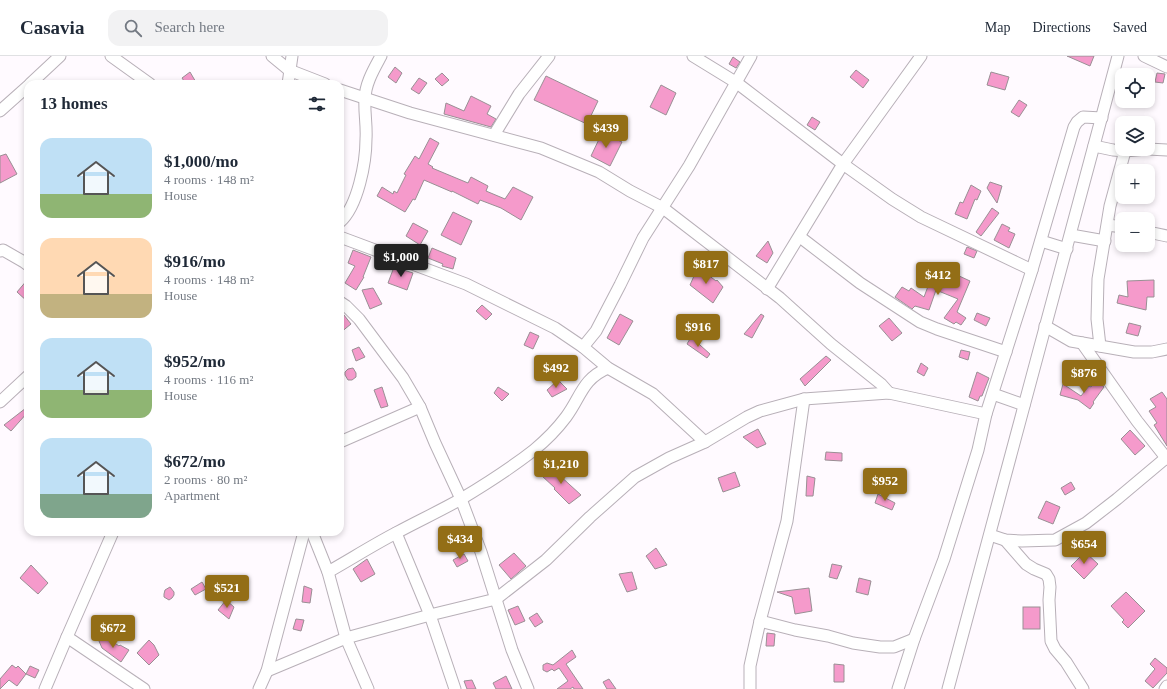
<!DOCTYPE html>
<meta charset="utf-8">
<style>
body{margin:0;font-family:"Times New Roman",serif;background:#f2f2f3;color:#1f2937;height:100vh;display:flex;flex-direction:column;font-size:15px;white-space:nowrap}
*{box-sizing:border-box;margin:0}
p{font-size:13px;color:#747a83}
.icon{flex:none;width:22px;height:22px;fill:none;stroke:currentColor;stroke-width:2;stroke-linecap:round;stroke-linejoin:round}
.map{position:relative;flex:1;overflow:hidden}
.panel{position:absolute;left:24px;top:24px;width:320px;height:456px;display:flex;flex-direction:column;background:#fff;border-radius:12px;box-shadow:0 2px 6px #0003}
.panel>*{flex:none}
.controls{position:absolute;left:1115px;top:12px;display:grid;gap:8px}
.controls a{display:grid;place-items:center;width:40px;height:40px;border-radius:8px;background:#fff;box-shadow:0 2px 6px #0003;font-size:20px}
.price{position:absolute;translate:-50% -34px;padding:0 9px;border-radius:4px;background:#936e16;color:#fff;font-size:13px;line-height:26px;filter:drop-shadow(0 1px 2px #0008)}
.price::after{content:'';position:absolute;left:50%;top:24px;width:12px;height:9px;margin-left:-6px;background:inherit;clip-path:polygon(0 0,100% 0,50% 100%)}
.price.selected{background:#222;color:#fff}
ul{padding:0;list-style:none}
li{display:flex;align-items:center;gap:12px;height:100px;padding:0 16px}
li span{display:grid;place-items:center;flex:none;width:112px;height:80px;border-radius:12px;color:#555}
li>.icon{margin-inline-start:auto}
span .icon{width:48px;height:48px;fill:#fffc;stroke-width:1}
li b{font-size:17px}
h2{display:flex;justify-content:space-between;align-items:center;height:48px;padding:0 16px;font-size:17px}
header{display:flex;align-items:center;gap:24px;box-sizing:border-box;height:56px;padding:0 20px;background:#fff;border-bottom:1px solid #e0e1e3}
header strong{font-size:19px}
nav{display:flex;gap:22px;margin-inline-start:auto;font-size:14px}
.search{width:280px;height:36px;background:#f2f2f3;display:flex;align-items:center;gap:10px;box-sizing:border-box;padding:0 14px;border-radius:12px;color:#747a83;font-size:15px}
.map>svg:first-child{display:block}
.building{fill:#f59acb;stroke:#998f94}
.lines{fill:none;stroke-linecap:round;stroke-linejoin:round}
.minor-casing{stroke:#b8b0b8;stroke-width:13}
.minor{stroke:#fff;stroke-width:11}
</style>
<header>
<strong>Casavia</strong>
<div class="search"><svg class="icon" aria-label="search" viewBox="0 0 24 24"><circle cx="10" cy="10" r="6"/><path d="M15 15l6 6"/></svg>Search here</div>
<nav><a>Map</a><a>Directions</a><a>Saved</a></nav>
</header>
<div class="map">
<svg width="1167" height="633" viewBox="0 0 1167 633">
<rect width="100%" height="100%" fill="#fffaff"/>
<g class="building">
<path d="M1067,0H1094L1090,10Z"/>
<path d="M733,1L740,6L736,12L729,8Z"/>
<path d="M395,11L402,17L396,27L388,21Z"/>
<path d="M856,14L869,24L863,32L850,21Z"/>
<path d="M190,16L197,28H186L182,22Z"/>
<path d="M991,16L1009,21L1005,34L987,29Z"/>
<path d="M442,17L449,24L442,30L435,23Z"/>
<path d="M1157,17L1165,18L1163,27L1155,26Z"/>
<path d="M546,20L598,45L587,68L534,44Z"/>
<path d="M419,22L427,27L419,38L411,33Z"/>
<path d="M661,29L676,37L666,59L650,51Z"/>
<path d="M471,40L491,50L487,58L496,63L491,71L444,58L446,47L464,55Z"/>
<path d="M1019,44L1027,49L1019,61L1011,56Z"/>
<path d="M812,61L820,66L815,74L807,69Z"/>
<path d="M602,77L622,86L610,110L591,100Z"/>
<path d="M430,82L439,87L428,108L433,111L432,112L468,127L471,121L488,130L486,135L505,143L513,131L533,141L521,164L501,152L480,144L478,148L452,135V136L424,124L415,144L413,143L405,156L377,140L382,131L393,138L394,135L397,137L406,119L404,118L415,100L419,103Z"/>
<path d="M6,98L17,118L0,127V100Z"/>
<path d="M990,126L1002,130L997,147L987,132Z"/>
<path d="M971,129L981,135L977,144L975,143L967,163L955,158L960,146L963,147Z"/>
<path d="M992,152L999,157L981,180L976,176Z"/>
<path d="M453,156L472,165L461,189L441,179Z"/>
<path d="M413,167L428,175L420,189L406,180Z"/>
<path d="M1002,168L1010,172L1008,175L1015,178L1009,192L994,184Z"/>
<path d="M768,185L773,197L767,207L756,200Z"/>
<path d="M967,191L977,195L974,202L964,198Z"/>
<path d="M432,192L456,202L453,213L442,210L443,208L428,202Z"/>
<path d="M353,194L371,201L363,221H364L356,234L345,227L355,210L348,207Z"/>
<path d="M394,211L413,217L407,234L388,227Z"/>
<path d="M698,211L716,225L717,224L723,231L713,247L690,229Z"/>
<path d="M933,217L954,225L957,219L970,225L957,256L966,262L961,269L956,266L954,268L944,262L958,243L936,234L929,254L915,250L912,253L895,241L902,231L909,235L911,232L924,241Z"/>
<path d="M28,223V246L17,236Z"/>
<path d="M1154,224V241H1147L1146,254L1117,247L1119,239L1128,241L1127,225Z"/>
<path d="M373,232L382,248L370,253L362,234Z"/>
<path d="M482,249L492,258L486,264L476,255Z"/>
<path d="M340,254L351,268L340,277Z"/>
<path d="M977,257L990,262L986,270L974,264Z"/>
<path d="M620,258L633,265L619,289L607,282Z"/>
<path d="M761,258L764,260L752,282L744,278Z"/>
<path d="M889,262L902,277L892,285L879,270Z"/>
<path d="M1129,267L1141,270L1138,280L1126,277Z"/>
<path d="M530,276L539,280L533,293L524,289Z"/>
<path d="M691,281L710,298L707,302L687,288Z"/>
<path d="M359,291L365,301L356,305L352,294Z"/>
<path d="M961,294L970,296L968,304L959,301Z"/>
<path d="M826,300L831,304L805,330L800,323Z"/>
<path d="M921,307L928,312L924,320L917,316Z"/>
<path d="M353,312L356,317V321L352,324H348L345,319V316L348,313Z"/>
<path d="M977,316L989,322L982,340H980L978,345L969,341Z"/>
<path d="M558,324L567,333L552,341L547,334Z"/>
<path d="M1096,324L1104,331L1093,346L1094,347L1090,353L1078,344L1060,339L1063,328L1081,340L1089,330L1091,331Z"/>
<path d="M382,331L388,350L381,352L374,334Z"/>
<path d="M498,331L509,338L502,345L494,337Z"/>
<path d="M1162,336L1167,343V390L1154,369L1157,367L1149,355L1156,351L1150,343Z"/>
<path d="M26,352L28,354V356L11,375L4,369Z"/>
<path d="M758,373L766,388L757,392L743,381Z"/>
<path d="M1130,374L1145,390L1135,399L1121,383Z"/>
<path d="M826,396L842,397V405L825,404Z"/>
<path d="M553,409L560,414L558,418L581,439L569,448L554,433L555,432L542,420Z"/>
<path d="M735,416L740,430L723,436L718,422Z"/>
<path d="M807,420L815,422L813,440H806Z"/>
<path d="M1071,426L1075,433L1065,439L1061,432Z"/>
<path d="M878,438L895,447L892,454L875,447Z"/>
<path d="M1046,445L1060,451L1053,468L1038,462Z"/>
<path d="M656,492L667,509L655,513L646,500Z"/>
<path d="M1085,496L1098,508L1084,523L1071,510Z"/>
<path d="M514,497L526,510L511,523L499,509Z"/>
<path d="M464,498L468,505L457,511L453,504Z"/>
<path d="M367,503L375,518L361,526L353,513Z"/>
<path d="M832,508L842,510L837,523L829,521Z"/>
<path d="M31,509L48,527L38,538L20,522Z"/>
<path d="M632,516L637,533L627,536L619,518Z"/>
<path d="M859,522L871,525L868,539L856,536Z"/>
<path d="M202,526L206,533L195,539L191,533Z"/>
<path d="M304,530L312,533L310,547L302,546Z"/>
<path d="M170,531L174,536V539L172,542L169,544L164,541V538L165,534Z"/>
<path d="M809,532L812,555L795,558L792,541L777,536Z"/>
<path d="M1126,536L1145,555L1128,572L1122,566L1124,564L1111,550Z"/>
<path d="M226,544L234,551L229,563L218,554Z"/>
<path d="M518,550L525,565L515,569L508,554Z"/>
<rect x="1023" y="551" width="17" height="22"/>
<path d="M537,557L543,566L535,571L529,562Z"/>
<path d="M296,563L304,564L301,575L293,573Z"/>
<path d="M767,577L775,578L774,590H766Z"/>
<path d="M103,579L119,590L120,589L129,594L121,606L102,592L99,585Z"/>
<path d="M149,584L154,589L159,599L149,609L137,597Z"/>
<path d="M572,594L576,601L566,608L583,633H574L573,631L570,633H557L568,625L559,612L554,615L552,613L547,616L543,614V609L547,607L553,609Z"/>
<path d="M1155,602L1167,612V617L1153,632L1145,625L1155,613L1150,608Z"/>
<path d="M834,608L844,609V626H834Z"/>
<path d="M12,609L16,612L18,610L26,618L17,630L9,624L0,633V623Z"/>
<path d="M30,610L39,614L35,622L26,618Z"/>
<path d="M506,620L512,633H496L493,627Z"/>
<path d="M609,623L616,633H607L603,626Z"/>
<path d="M472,624L476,633H467L464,625Z"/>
</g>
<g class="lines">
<defs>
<g id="minor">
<path d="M111,0L150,28"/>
<path d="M272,0L289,14L325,28"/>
<path d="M693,0L737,27L843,108L892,143L921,161L1032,214"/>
<path d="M1144,0L1167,11"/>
<path d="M30,28L60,0"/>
<path d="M288,28L292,0"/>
<path d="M340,34L410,57L541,92L599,116L630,135L663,152L780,242L831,288L881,328L889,337"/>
<path d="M0,55L28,30"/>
<path d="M494,79L519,38L549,0"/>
<path d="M1094,90L1113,94L1125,95L1146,93"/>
<path d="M1148,93L1167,94"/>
<path d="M340,166C358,150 366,106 366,83C367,69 364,56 365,43C365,28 374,13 381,0"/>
<path d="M1108,169L1122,171"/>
<path d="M1148,176L1167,180"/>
<path d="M1071,179L1105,185"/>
<path d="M340,181L466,228L555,272L583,291L608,312L653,338L705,386"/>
<path d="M800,181L860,227L920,266L937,273L1006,296"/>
<path d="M1041,185L1067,193"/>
<path d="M0,195L3,194L24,206L28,209"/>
<path d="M767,233L843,108L921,0"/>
<path d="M340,246L346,250L359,263L403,322L420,351L435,387L461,443L481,496L512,594L528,633"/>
<path d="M1045,270L1071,285L1134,296H1152L1167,293"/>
<path d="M1082,287L1137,365L1167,403"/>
<path d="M1100,290L1097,263L1098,223L1110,150L1125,95"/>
<path d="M583,291L596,275L620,229L643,182L689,110L751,0"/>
<path d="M993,338L1024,349"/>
<path d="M0,346L28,320"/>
<path d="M340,386L420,351"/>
<path d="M312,476L328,516L346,582L368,633"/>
<path d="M396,477L430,559L455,633"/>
<path d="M990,479L1005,484L1022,485L1055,484L1086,467L1117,443L1167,401"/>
<path d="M1005,484L1026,508L1034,513L1046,518L1049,523L1050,531L1049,544L1051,585L1055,593L1066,606L1083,633"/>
<path d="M328,516C351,503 373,489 396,477C418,465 440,455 461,443C486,428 511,412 534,394C545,385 557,373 566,361C581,341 582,323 608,312"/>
<path d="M760,565L795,574L828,580L853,587L880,591H894L914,583"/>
<path d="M67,581L144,633"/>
<path d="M267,615L346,582L430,559L496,543L546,504L590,461L635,421L669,402L705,386L747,361L760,355L804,343L889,337L986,358"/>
<path d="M45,633L67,581L113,476"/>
<path d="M259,633L267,615L304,476"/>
<path d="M750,633V610L760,565L787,465L804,343"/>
<path d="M898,633L914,583L944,503L978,394L986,358L1032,214L1074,71L1077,66L1083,61L1102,62"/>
<path d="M948,633L1118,0"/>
<path d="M1165,633L1167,630"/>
</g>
</defs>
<use href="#minor" class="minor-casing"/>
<use href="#minor" class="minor"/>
</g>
</svg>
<div class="controls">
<a><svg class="icon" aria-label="locate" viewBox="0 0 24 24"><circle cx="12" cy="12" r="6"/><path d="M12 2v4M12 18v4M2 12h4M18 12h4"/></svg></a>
<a><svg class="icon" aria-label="layers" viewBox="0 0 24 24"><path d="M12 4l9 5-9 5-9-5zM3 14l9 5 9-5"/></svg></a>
<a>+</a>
<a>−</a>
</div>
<b class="price" style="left:606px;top:93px">$439</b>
<b class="price selected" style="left:401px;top:222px">$1,000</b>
<b class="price" style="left:706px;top:229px">$817</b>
<b class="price" style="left:938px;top:240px">$412</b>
<b class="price" style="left:698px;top:292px">$916</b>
<b class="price" style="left:556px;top:333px">$492</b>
<b class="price" style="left:1084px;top:338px">$876</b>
<b class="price" style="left:561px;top:429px">$1,210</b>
<b class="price" style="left:885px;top:446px">$952</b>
<b class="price" style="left:460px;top:504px">$434</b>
<b class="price" style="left:1084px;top:509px">$654</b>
<b class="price" style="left:227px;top:553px">$521</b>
<b class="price" style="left:113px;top:593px">$672</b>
<section class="panel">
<h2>13 homes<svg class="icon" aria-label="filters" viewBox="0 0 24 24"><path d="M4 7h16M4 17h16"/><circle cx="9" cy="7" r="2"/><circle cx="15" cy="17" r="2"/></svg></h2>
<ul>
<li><span style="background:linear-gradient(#bfe0f5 70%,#8fb573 0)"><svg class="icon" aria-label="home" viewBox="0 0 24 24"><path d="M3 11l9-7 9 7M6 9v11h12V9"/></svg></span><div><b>$1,000/mo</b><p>4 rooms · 148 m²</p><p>House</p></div></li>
<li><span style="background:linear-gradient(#ffd9b3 70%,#c2b280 0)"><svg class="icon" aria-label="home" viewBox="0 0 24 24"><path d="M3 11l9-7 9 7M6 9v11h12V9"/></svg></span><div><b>$916/mo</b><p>4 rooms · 148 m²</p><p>House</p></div></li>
<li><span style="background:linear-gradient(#bfe0f5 65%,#8fb573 0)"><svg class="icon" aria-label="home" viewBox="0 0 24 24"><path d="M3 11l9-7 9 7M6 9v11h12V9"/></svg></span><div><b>$952/mo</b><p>4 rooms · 116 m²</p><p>House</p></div></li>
<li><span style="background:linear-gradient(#bfe0f5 70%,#7fa58c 0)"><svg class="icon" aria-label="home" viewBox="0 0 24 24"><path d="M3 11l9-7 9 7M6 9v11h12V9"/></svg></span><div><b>$672/mo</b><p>2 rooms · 80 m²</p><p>Apartment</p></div></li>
</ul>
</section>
</div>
